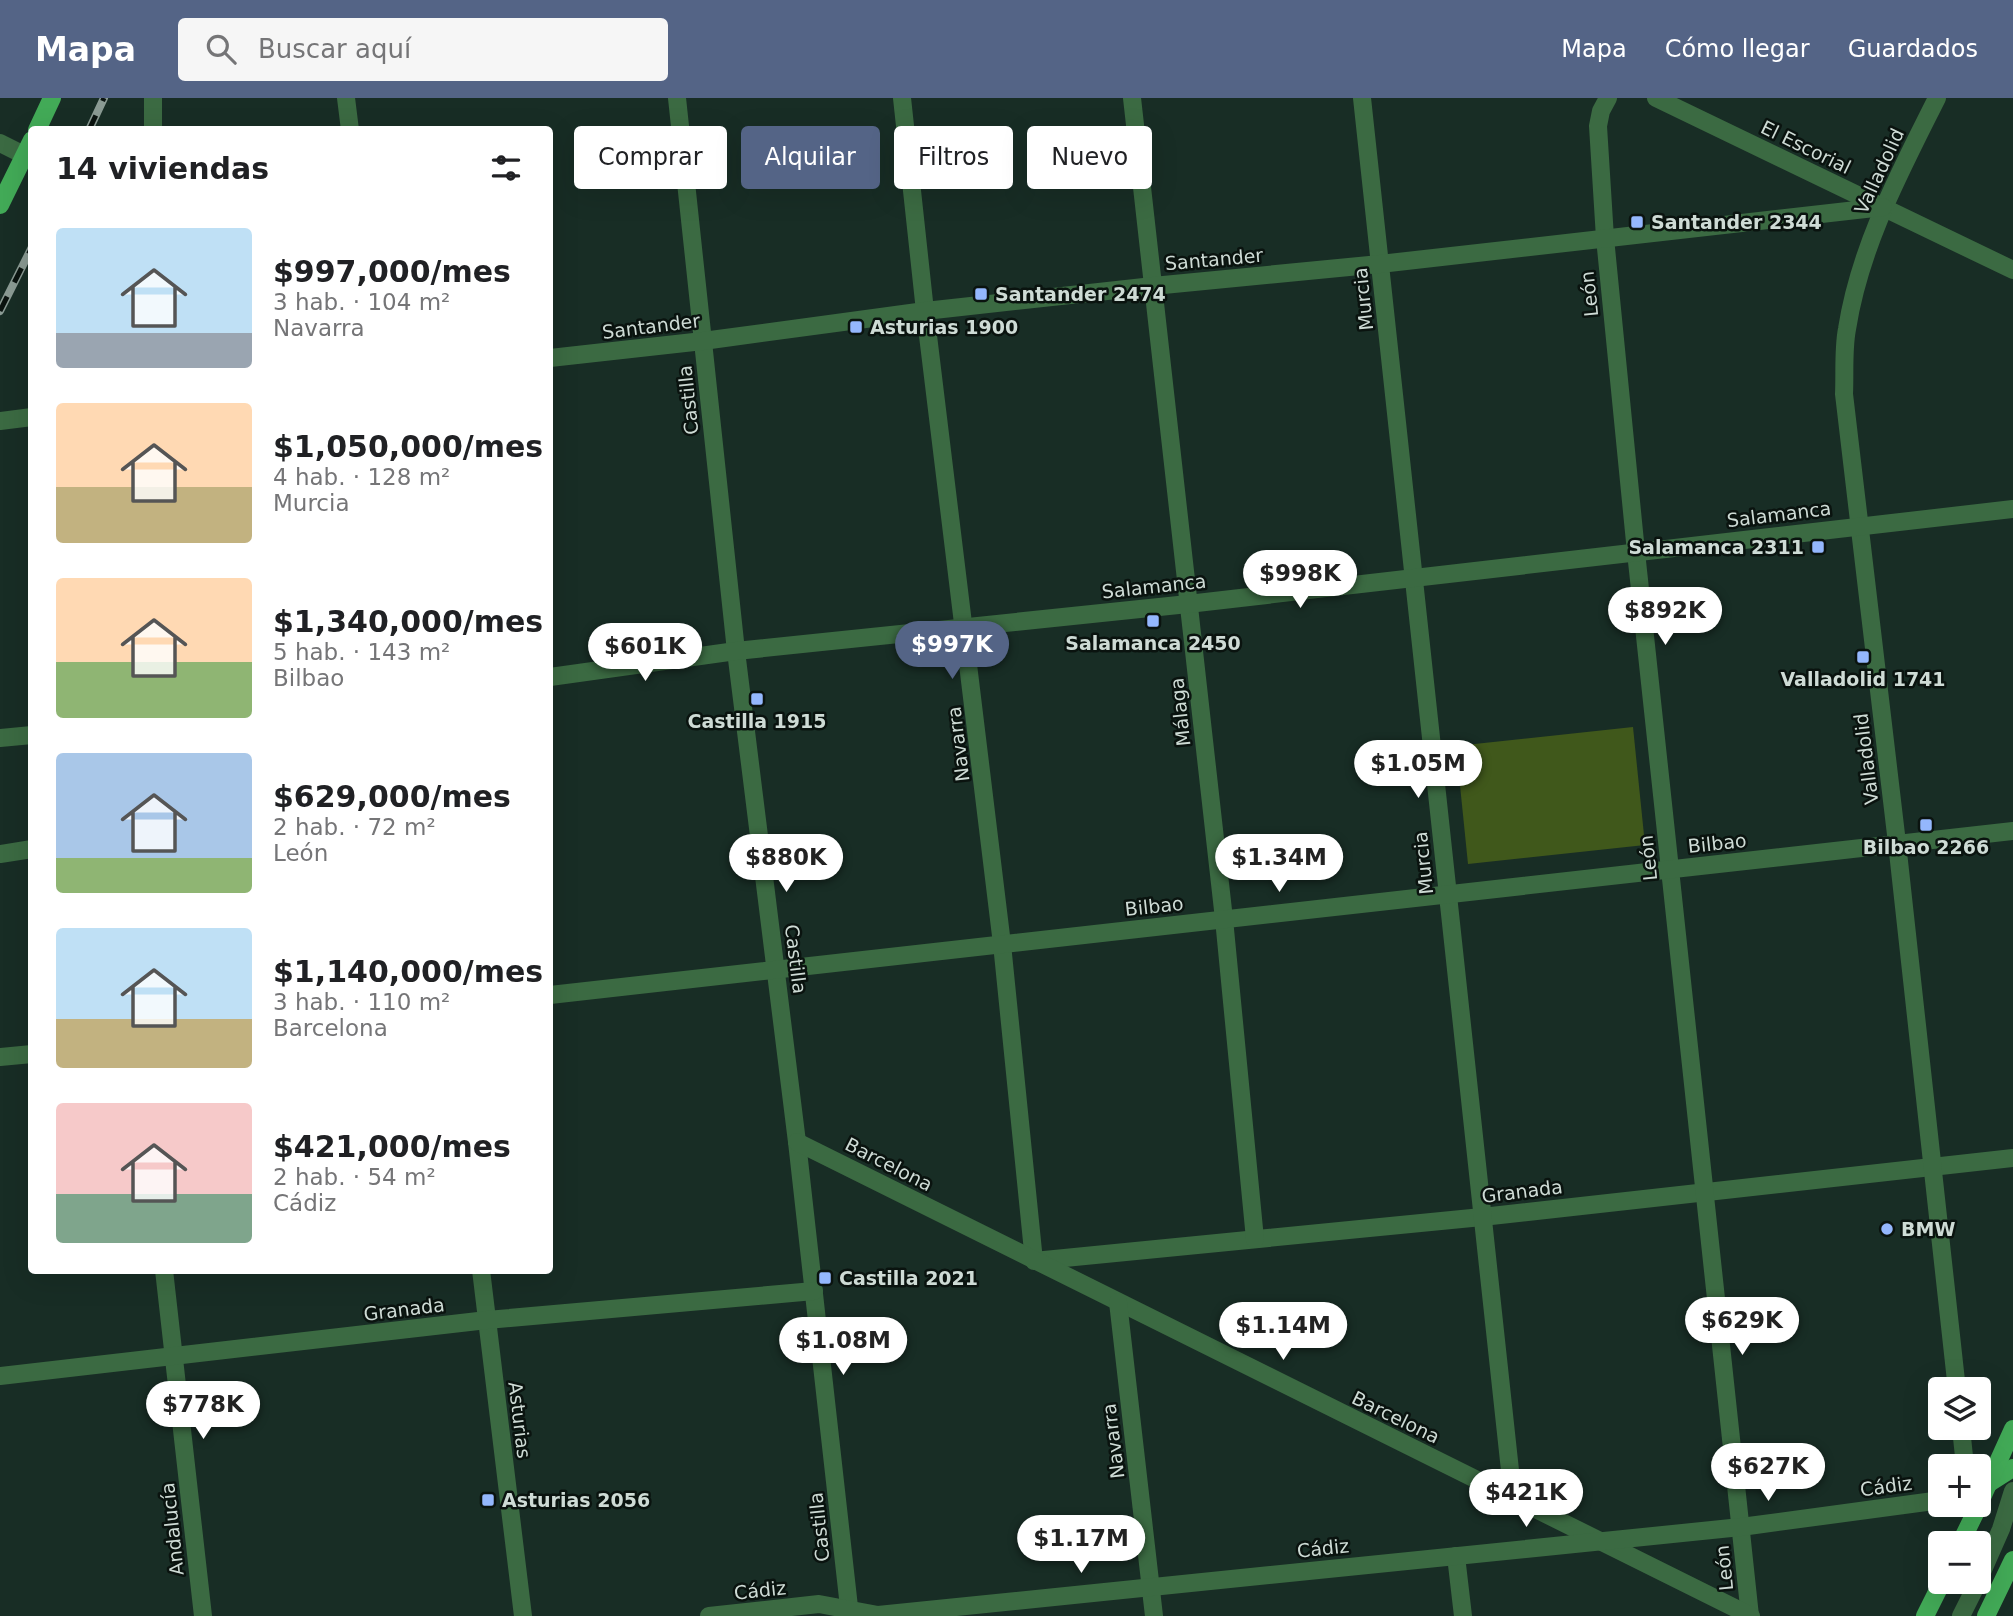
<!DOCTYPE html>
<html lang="es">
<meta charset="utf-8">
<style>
body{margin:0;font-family:"DejaVu Sans",sans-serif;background:#f6f6f6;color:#202124;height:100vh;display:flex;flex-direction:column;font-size:26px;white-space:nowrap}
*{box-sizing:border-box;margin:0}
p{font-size:23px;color:#757577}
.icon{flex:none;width:38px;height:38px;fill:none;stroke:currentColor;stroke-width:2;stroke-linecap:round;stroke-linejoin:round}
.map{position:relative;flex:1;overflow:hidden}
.sheet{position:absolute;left:28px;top:28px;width:525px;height:1148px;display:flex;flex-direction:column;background:#fff;border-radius:7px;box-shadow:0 7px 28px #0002}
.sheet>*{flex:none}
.banner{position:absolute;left:574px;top:28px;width:665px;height:63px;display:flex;gap:14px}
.buttons{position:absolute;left:1928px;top:1279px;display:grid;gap:14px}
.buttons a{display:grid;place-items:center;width:63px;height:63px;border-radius:7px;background:#fff;box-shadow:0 7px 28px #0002;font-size:35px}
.price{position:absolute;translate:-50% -60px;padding:0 16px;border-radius:24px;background:#fff;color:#222;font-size:23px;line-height:46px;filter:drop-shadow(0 2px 4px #0008)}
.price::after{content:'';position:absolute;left:50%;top:42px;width:21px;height:16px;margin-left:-10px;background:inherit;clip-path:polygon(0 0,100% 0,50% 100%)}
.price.current{background:#546486;color:#fff}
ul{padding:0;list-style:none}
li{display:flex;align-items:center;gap:21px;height:175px;padding:0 28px}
li span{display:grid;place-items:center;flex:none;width:196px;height:140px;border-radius:7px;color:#555}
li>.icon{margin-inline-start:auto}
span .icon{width:84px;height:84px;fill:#fffc;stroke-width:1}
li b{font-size:30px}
h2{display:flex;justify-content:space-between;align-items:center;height:84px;padding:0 28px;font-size:30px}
.pill{padding:0 24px;border-radius:7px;background:#fff;box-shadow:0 7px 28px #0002;font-size:24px;line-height:63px}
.pill.current{background:#546486;color:#fff}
header{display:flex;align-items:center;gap:42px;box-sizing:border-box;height:98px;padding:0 35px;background:#546486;color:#fff}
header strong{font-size:33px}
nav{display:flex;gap:38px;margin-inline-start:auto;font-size:24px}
.search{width:490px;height:63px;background:#f6f6f6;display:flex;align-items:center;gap:18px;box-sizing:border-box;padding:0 24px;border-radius:7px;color:#757577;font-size:26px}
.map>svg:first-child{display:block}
.green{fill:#40581b}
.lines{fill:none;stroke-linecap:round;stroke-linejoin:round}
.minor{stroke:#3b6a42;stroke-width:18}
.major{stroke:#42aa57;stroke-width:18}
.rail-casing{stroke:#8a9a93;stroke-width:8}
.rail{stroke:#0a130f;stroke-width:5;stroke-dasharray:16;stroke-linecap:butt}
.poi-dot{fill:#94b7fd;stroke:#0a130f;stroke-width:2.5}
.labels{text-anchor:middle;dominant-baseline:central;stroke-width:5;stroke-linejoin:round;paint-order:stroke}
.street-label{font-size:19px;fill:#cedbd5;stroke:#0a130f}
.poi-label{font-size:19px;font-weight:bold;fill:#cedbd5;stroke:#0a130f;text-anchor:start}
</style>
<header>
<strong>Mapa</strong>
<div class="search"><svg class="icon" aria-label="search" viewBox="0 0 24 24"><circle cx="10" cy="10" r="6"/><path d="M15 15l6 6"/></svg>Buscar aquí</div>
<nav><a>Mapa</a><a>Cómo llegar</a><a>Guardados</a></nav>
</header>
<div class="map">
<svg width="2013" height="1518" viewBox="0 0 2013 1518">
<rect width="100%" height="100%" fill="#182d25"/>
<path class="green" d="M1633,629L1645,747L1468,766L1456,648Z"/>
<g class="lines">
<g class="minor">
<path d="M153,0V32"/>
<path d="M346,0L350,32"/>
<path d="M677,0L736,553L797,1044L850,1518"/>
<path d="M902,0L925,213L1002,846L1034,1163L1482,1119L2013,1060"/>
<path d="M1132,0L1224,821L1255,1141"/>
<path d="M1362,0L1513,1400"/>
<path d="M1608,0L1601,13L1598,28L1605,140L1636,454L1750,1518"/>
<path d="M1656,0L2013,172"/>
<path d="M1937,0C1900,74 1860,148 1847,231C1843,252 1845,275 1844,296L1897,745L1957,1292"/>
<path d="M0,45L24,57"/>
<path d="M550,260L703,243L925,213L1153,188L1380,166L1883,109"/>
<path d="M0,323L32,319"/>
<path d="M550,579L736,553L1188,506L2013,411"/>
<path d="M0,640L32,637"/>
<path d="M0,756L32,751"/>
<path d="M550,897L2013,733"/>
<path d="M0,959L32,956"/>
<path d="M797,1044L1751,1518"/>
<path d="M164,1172L203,1518"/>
<path d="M481,1172L523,1518"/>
<path d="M1118,1204L1154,1518"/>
<path d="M0,1278L487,1222L814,1193"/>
<path d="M1961,1330L1965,1368"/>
<path d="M1456,1458L1463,1518"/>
<path d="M1979,1481L2001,1431L2013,1393"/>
<path d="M709,1518L819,1506L878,1517L1741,1429L1941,1402"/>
<path d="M1961,1518L1978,1484"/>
</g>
<g class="major">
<path d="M37,32L52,0"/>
<path d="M0,107L32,42"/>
<path d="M1989,1385L2013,1370"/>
<path d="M1979,1406L2013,1331"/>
<path d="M1960,1446L1979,1407"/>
<path d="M1925,1518L1942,1484"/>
<path d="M1986,1518L2013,1462"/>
</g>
<defs>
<g id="rail">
<path d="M89,32L104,0"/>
<path d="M0,213L32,149"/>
</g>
</defs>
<use href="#rail" class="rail-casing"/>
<use href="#rail" class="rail"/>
</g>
<g class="poi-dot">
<rect x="1630" y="117" width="14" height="14" rx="3.5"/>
<rect x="974" y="189" width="14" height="14" rx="3.5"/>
<rect x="849" y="222" width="14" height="14" rx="3.5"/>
<rect x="1811" y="442" width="14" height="14" rx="3.5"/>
<rect x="1146" y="516" width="14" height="14" rx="3.5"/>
<rect x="1856" y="552" width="14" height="14" rx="3.5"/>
<rect x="750" y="594" width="14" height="14" rx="3.5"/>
<rect x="1919" y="720" width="14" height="14" rx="3.5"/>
<circle cx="1887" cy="1131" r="7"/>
<rect x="818" y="1173" width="14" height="14" rx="3.5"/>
<rect x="481" y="1395" width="14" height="14" rx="3.5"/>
</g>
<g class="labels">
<g class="street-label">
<text transform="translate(1806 49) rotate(26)">El Escorial</text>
<text transform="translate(1879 73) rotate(-65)">Valladolid</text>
<text transform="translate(1214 161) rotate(-5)">Santander</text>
<text transform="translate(1589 196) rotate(-96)">León</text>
<text transform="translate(1363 201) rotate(-96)">Murcia</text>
<text transform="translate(651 228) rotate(-7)">Santander</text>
<text transform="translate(688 302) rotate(-96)">Castilla</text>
<text transform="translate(1779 416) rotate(-7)">Salamanca</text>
<text transform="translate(1154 488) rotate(-6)">Salamanca</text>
<text transform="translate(1180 614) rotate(-96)">Málaga</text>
<text transform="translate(958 646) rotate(-97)">Navarra</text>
<text transform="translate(1866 661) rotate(-97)">Valladolid</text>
<text transform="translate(1717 745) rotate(-6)">Bilbao</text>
<text transform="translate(1648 760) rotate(-96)">León</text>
<text transform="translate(1423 765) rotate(-96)">Murcia</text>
<text transform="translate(1154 808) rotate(-6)">Bilbao</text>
<text transform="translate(796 861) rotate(83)">Castilla</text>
<text transform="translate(889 1066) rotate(27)">Barcelona</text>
<text transform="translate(1522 1093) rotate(-7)">Granada</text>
<text transform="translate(404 1211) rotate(-7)">Granada</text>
<text transform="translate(1396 1319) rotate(26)">Barcelona</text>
<text transform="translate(520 1322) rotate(83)">Asturias</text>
<text transform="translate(1113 1343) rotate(-97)">Navarra</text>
<text transform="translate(1886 1388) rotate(-8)">Cádiz</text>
<text transform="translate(819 1429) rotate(-96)">Castilla</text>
<text transform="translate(172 1431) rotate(-96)">Andalucía</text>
<text transform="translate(1323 1450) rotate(-6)">Cádiz</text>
<text transform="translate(1724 1470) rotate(-96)">León</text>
<text transform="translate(760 1492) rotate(-6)">Cádiz</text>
</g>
<g class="poi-label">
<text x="1651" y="124">Santander 2344</text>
<text x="995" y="196">Santander 2474</text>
<text x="870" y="229">Asturias 1900</text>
<text x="1804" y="449" text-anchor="end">Salamanca 2311</text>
<text x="1153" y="545" text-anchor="middle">Salamanca 2450</text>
<text x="1863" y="581" text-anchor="middle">Valladolid 1741</text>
<text x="757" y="623" text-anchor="middle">Castilla 1915</text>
<text x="1926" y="749" text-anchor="middle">Bilbao 2266</text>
<text x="1901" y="1131">BMW</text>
<text x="839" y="1180">Castilla 2021</text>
<text x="502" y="1402">Asturias 2056</text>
</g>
</g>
</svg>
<div class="buttons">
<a><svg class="icon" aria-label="layers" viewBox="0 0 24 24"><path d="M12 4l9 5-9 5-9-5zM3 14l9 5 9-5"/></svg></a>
<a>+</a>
<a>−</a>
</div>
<b class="price" style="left:1300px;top:512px">$998K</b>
<b class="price" style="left:1665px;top:549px">$892K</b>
<b class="price current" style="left:952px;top:583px">$997K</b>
<b class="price" style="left:645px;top:585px">$601K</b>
<b class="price" style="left:1418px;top:702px">$1.05M</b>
<b class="price" style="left:786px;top:796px">$880K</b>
<b class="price" style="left:1279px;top:796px">$1.34M</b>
<b class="price" style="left:1742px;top:1259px">$629K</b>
<b class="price" style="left:1283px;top:1264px">$1.14M</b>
<b class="price" style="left:843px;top:1279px">$1.08M</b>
<b class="price" style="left:203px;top:1343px">$778K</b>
<b class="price" style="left:1768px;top:1405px">$627K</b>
<b class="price" style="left:1526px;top:1431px">$421K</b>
<b class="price" style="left:1081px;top:1477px">$1.17M</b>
<div class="banner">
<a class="pill">Comprar</a>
<a class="pill current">Alquilar</a>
<a class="pill">Filtros</a>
<a class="pill">Nuevo</a>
</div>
<section class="sheet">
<h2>14 viviendas<svg class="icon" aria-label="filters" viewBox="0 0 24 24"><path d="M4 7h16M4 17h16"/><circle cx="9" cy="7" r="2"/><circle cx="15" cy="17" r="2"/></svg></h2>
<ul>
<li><span style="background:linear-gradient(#bfe0f5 75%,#9aa5b1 0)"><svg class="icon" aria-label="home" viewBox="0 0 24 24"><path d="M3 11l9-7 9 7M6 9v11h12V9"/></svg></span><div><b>$997,000/mes</b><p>3 hab. · 104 m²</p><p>Navarra</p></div></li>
<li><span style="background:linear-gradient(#ffd9b3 60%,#c2b280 0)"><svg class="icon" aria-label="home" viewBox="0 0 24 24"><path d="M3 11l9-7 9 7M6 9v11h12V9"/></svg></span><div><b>$1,050,000/mes</b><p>4 hab. · 128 m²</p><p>Murcia</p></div></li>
<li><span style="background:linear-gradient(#ffd9b3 60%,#8fb573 0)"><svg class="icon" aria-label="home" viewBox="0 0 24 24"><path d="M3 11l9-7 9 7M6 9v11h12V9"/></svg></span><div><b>$1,340,000/mes</b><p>5 hab. · 143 m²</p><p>Bilbao</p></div></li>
<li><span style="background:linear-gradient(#a9c7e8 75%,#8fb573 0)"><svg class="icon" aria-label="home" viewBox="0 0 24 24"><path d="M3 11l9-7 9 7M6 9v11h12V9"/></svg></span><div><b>$629,000/mes</b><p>2 hab. · 72 m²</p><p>León</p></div></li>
<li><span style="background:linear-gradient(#bfe0f5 65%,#c2b280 0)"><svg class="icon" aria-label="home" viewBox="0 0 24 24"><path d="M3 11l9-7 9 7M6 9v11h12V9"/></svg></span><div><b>$1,140,000/mes</b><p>3 hab. · 110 m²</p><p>Barcelona</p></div></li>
<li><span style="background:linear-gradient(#f6c9c9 65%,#7fa58c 0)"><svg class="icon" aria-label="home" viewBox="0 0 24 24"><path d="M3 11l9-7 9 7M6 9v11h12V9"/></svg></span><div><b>$421,000/mes</b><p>2 hab. · 54 m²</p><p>Cádiz</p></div></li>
</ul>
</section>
</div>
